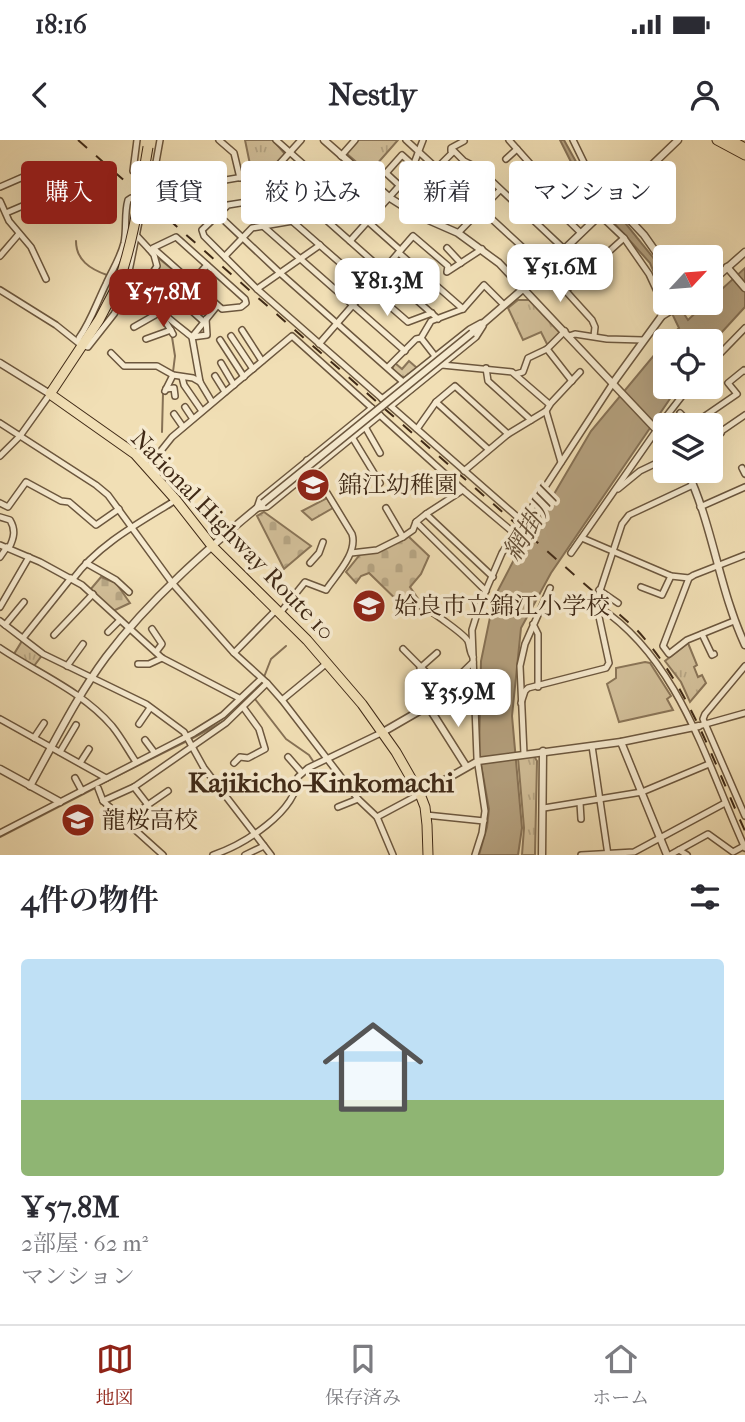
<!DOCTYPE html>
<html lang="ja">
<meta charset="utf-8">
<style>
body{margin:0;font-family:"IM FELL French Canon","Noto Serif JP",serif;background:#f7f7f7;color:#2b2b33;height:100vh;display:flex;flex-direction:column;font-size:26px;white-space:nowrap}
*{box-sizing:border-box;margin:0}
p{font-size:23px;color:#7c7c81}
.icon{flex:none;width:38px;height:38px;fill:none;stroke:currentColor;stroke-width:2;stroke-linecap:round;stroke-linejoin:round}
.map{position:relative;height:715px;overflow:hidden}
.panel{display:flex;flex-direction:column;background:#fff;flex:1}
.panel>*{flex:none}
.guide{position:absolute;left:21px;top:21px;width:704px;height:63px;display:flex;gap:14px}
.needle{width:46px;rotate:64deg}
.buttons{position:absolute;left:653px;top:105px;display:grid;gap:14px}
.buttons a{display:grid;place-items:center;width:70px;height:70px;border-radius:7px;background:#fff;box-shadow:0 7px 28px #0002;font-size:35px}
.price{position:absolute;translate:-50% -60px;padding:0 16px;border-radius:14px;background:#fff;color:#222;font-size:23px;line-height:46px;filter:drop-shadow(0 2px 4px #0008)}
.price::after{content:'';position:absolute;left:50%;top:42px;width:21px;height:16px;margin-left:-10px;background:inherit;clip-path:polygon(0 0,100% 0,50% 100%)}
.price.on{background:#8f2418;color:#fff}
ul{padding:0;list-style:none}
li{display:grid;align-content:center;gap:14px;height:371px;padding:0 21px}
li+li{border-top:2px solid #e1e1e2}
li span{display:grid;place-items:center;height:217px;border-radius:7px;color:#555}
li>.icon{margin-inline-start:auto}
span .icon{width:126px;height:126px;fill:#fffc;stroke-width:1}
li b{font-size:30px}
h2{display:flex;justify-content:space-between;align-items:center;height:84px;padding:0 21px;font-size:30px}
.pill{padding:0 24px;border-radius:7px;background:#fff;box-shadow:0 7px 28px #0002;font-size:24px;line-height:63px}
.pill.on{background:#8f2418;color:#fff}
.status{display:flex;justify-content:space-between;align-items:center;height:49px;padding:0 35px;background:#fff;direction:ltr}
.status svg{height:19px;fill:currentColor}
header{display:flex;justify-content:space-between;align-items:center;height:91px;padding:0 21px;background:#fff;font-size:32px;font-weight:800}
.tab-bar{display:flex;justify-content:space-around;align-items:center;height:98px;border-top:2px solid #e1e1e2;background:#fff;font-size:19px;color:#7c7c81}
.tab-bar a{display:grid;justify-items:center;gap:4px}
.tab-bar .on{color:#8f2418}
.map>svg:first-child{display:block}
.grass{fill:url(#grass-tufts);stroke:#8a7558;stroke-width:2}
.cemetery{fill:url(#cemetery-stones);stroke:#8a7558;stroke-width:2}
.pitch{fill:#d3c09a;stroke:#8a7558;stroke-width:2}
.water{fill:#b5a17f;stroke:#867155;stroke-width:2}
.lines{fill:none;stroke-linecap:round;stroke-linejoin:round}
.stream{stroke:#867155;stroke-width:2}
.minor-casing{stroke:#6c573e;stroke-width:8}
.tertiary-casing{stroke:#6c573e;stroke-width:9}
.trunk-casing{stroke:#402a17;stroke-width:11}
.minor{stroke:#f6eacf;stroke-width:5}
.tertiary{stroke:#f6eacf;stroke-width:6}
.trunk{stroke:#f1dfb5;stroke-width:9}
.rail{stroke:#402a17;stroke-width:2;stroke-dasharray:12 12;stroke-linecap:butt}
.tertiary-bridge-casing{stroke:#6c573e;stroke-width:9;stroke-linecap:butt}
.trunk-bridge-casing{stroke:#402a17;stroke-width:11;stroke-linecap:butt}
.tertiary-bridge{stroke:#f6eacf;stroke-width:6}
.trunk-bridge{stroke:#f1dfb5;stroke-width:9}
.labels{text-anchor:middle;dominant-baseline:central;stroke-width:7;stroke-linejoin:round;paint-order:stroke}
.poi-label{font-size:24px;fill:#402a17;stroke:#f6eacf;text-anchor:start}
.street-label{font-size:24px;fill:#402a17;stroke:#f6eacf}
.water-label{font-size:26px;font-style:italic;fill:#634e36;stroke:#f6eacf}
.quarter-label{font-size:28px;font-weight:bold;fill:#402a17;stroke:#f6eacf}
</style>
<div class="status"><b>18:16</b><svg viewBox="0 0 49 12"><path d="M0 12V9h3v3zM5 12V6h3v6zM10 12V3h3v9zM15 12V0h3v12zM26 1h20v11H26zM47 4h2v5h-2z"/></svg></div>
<header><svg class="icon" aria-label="back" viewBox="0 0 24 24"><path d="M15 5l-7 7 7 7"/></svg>Nestly<svg class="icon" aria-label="person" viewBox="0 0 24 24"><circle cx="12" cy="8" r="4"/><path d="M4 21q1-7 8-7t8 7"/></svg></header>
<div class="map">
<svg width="745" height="715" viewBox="0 0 745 715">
<defs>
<pattern id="grass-tufts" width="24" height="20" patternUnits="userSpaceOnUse" patternTransform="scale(1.75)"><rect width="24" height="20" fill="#d3c09a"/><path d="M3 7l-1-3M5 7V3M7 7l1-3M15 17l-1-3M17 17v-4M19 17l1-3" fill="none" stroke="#b6a584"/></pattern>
<pattern id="cemetery-stones" width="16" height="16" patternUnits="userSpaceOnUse" patternTransform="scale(1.75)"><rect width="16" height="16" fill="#d3c09a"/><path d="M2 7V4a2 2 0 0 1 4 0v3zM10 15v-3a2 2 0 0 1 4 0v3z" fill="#b6a584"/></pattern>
</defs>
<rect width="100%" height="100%" fill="#f1dfb5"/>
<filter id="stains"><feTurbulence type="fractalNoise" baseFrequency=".00286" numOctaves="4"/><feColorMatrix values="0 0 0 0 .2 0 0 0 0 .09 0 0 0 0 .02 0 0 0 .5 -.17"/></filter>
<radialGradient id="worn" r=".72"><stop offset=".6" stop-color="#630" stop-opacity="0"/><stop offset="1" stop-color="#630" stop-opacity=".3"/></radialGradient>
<g class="grass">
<path d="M245,0H273L285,14L272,31L252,34Z"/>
<path d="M357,0H398L369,33L346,13Z"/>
<path d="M157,117L182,137L176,143L171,139L165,145L155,135L159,126Z"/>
<path d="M518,160H529L560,193L548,206L541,192L523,200L508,168Z"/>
<path d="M409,221L417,228L405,237H402L392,229L395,223L402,229Z"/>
<path d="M327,358L333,368L312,380L302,371Z"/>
<path d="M22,501L43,514L34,526L14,514Z"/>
<path d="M688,503L697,525L694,527L698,537L702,535L706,543L690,562L681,542L665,521Z"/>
<path d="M534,616L537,621L535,713V715H522L524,688L518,618Z"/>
</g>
<g class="cemetery">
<path d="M264,372L311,406L284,429L257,376Z"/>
<path d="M408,396L429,416L421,434L410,447L419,460L410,473L369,433L361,436L356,443L346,432L362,412L376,413Z"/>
<path d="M101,437L116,443L130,463L113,471L90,450Z"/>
</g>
<path class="pitch" d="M645,522L650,523L671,556L667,559L673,570L619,582L607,544L616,538V528Z"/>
<g class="water">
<path d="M560,0H564L590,47L614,69L655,120L665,138V159L650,123L586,52Z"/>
<path d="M745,128V167L711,204L710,201H665L679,188L667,163H677L688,180L706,163H710L711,159Z"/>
<path d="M665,202V247H678L551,433L521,488L512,576L522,688L518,715H479L487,687L489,669L479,613L481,521L494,458L531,387L547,366L591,291Z"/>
</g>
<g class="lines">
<g class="stream">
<path d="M76,101C76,120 90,129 107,135"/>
<path d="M132,138L138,143"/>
<path d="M139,146L146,162L155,172"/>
<path d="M172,197L175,216L173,232"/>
<path d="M162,292L163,253"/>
<path d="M264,537L271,519L286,506"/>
<path d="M255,559L286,599L309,615L313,621"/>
<path d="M237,568L261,544"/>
<path d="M191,599L226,580"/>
<path d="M99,645L185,602"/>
<path d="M0,697L95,648"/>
</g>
<defs>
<g id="minor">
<path d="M137,0L133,31L145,38"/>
<path d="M160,0L151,50L171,68H176L208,43L272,32L301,0"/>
<path d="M219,0L234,13L240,38"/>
<path d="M276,0L400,110"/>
<path d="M406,0L545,128L592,180L595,187L594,196"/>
<path d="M509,0L550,46L586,62L624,98L649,134L662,162L661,177"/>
<path d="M573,0L592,39L613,62"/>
<path d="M451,11V8L464,1"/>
<path d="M341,16L355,0"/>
<path d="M506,19L517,9"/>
<path d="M437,28L454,11L464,21L478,28L564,109"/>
<path d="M587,31L618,25"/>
<path d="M272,32L438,179"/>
<path d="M525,35L533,27"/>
<path d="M400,46L386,33L402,15L413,25"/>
<path d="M0,47L30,34"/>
<path d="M195,53L280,133L411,249"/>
<path d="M296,54L228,65L202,90L204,96L257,149L522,381"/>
<path d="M542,55L581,93"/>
<path d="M131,58L141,63V72L124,156L114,174L88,207L81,205L79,198C91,181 97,162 106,144C112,130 120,119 124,103C127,88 124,74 128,60Z"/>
<path d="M0,61L9,81L31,107L46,139"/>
<path d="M6,73L39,59"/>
<path d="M524,73L550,46"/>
<path d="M292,81L408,182L432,173"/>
<path d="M263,86L405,211"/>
<path d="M458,93L500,50"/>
<path d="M136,95L149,109"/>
<path d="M176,97L245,159L246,163L241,167L222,169L153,108Z"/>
<path d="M350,101L410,34L423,0"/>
<path d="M447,108L461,123"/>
<path d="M149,109L154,115L157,126L145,145C150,167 175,183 192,197L217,166"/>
<path d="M399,113L463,169"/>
<path d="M0,116L18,95"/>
<path d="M226,118V115L252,88L322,76"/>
<path d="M153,136L204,182"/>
<path d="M192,142L207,125"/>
<path d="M257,149L320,105"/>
<path d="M0,150L56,185L81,205"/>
<path d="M565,151L624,98"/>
<path d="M167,176L164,179L173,194"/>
<path d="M661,177L684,163"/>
<path d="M206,179L207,195L192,197L200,242L212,262"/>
<path d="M134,187L162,171"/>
<path d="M242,190L262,221"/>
<path d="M231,196L253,229"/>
<path d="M569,196L575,194L607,199L643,200"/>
<path d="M421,198L442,225L512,232L549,264"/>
<path d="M146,199L171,190"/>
<path d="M220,200L244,237"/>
<path d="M319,204L413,96L448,126L447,132L482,109"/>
<path d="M547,209L572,241"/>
<path d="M111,213L124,226H157L173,235L193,238L200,242"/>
<path d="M221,223L234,245"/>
<path d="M710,224L745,188"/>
<path d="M388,227L416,199L421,198L431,181L463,169L484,145L504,165"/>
<path d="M486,228L488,241L531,280"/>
<path d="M516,234L523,232L528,218L547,209L565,191"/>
<path d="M215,236L225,252"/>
<path d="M182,237L184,245L202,271"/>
<path d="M166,249L174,248L175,256"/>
<path d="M165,251L173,235"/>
<path d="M382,259L470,189L481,183"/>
<path d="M436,262L488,309"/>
<path d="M391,266L476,197L483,186"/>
<path d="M185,267L193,279"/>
<path d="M546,271L561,322"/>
<path d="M680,273L691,285"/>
<path d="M174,274L183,287"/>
<path d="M0,283L96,345L108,355L173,444L234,513L267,543L282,560L358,659L377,677L393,715"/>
<path d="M364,285L380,313"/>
<path d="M417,289L436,262L455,246L508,294"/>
<path d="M721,293L705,276L737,254L728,243L744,230L745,231"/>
<path d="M352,297L380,343"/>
<path d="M710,299L745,275"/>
<path d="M0,316L20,296L50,254"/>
<path d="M148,327L172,297L292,196L463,350L514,393"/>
<path d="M742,328L745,334"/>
<path d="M464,331L508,294L546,271L551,263L580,232"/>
<path d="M618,349L640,331L665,319"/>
<path d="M0,363L8,367L26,342L61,361L69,362L96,385L119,369"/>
<path d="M700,367L745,347"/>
<path d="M257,368L267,367L380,275"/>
<path d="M257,368L260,359L372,268"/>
<path d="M386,368L403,397"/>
<path d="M426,374L493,437"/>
<path d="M0,377L10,380C16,390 14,398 9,408"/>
<path d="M416,382L486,451"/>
<path d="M582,398L671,436L689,438"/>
<path d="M0,405L40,422L82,445L162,518L239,558"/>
<path d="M351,413L377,410L403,397L413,390L416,382L426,374L463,350"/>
<path d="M571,413L665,278L689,247"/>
<path d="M0,417L7,407"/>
<path d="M86,423L116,440L129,452"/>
<path d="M310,423L319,413L323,402"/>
<path d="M73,439C99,404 139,383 176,360"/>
<path d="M641,447L662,455L671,436"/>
<path d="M599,450L618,463"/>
<path d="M421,466C429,469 465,495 468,501C470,506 469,511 473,517"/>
<path d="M0,467L29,417"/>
<path d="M599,467C680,520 707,625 745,708"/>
<path d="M280,473L305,442L326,450C336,435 358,413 352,394L307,320"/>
<path d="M0,481L43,514L146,564L184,592L204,628L271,715"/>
<path d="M734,481L687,500L669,514L663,506L689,438L694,435L745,415"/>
<path d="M533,484L538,494V547"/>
<path d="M5,485L24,462"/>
<path d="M152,489L162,504L156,512"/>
<path d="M108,492L120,480"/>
<path d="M702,494L712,515L714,514"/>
<path d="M54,495L93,454"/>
<path d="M23,498L71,438"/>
<path d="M0,508C37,533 82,551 112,586C121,597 128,610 136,622"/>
<path d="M403,509L445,551"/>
<path d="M234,513L277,469"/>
<path d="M138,524H149L162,518"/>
<path d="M67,526L83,504"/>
<path d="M745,526L705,574L703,579L745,676"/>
<path d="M420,528L437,513"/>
<path d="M419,549L430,563"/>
<path d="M282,560L327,523"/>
<path d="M521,563L525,551L528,548L606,528L609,523L596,463L622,384L629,375L693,345"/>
<path d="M428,566L473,522"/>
<path d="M0,579L106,638"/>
<path d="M139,584L150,568"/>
<path d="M702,585L745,573"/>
<path d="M34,598L44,583"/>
<path d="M145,600L154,612"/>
<path d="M592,606L608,715"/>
<path d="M60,612L76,585"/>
<path d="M524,614L520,526L525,504L550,448"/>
<path d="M288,617L302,633"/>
<path d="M80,623L89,609"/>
<path d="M234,623L240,617L248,618L265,609L259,589L243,567"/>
<path d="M75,638L82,651"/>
<path d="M134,647L148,665"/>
<path d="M98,648L103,661L163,715"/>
<path d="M103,661L134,647L226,583L267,543"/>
<path d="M580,663L581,679"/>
<path d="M338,667L358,659"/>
<path d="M544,668L642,652L709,624"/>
<path d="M139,671L168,651"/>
<path d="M426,675L484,681"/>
<path d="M377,677L420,654"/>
<path d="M0,693L194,593L223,575L261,539"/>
<path d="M679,710L708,694L733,712L744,706"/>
<path d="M213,715C243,705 297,672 298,637L308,628L383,592"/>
<path d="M245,715L264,706"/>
<path d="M475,715L482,693L485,671L477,618L472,490L480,464L502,413L613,243"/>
<path d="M581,715L634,712L725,663"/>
<path d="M670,715L679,710L687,715"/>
</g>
<g id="tertiary">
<path d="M324,0L390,58L417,75L458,93L499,123L665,299"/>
<path d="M613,62L644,95L665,125"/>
<path d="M727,127L745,148"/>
<path d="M710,143L745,112"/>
<path d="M472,193L524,148L678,0"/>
<path d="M0,223L50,254"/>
<path d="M613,243L661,177"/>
<path d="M687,331C713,386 719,449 745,505"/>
<path d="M383,592L428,566L466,626"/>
<path d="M621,602L667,715"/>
<path d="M0,629L60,662"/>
<path d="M30,646C54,603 77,556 106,517C150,459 207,409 263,363"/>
<path d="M420,654L478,621L621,602L699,586"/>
<path d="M542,715L543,611"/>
</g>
<g id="trunk">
<path d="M717,0L745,15"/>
<path d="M730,0L745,8"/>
<path d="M118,144L99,180L50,254L135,314L176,360L212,406L307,500L362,564L396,612L420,654L425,667L427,685L428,715"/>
</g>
</defs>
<use href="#minor" class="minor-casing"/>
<use href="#tertiary" class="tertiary-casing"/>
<use href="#trunk" class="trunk-casing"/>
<use href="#minor" class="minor"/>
<use href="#tertiary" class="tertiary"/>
<use href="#trunk" class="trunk"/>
<path class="rail" d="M78,0L636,489C689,546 713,621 745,691"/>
<defs>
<path id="tertiary-bridge" d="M263,363L472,193"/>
<path id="trunk-bridge" d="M118,144C134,100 140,53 148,7"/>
</defs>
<use href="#tertiary-bridge" class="tertiary-bridge-casing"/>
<use href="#trunk-bridge" class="trunk-bridge-casing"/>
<use href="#tertiary-bridge" class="tertiary-bridge"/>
<use href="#trunk-bridge" class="trunk-bridge"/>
</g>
<defs>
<symbol id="school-disc" viewBox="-11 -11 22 22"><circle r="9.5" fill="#8f2418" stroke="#f6eacf"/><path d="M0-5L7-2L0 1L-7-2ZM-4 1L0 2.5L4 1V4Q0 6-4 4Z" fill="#fff"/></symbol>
</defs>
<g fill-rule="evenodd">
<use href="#school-disc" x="294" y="326" width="38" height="38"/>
<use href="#school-disc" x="350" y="447" width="38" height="38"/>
<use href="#school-disc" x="59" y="661" width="38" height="38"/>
</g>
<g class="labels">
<g class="poi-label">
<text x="338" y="345">錦江幼稚園</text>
<text x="394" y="466">姶良市立錦江小学校</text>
<text x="102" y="680">龍桜高校</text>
</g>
<g class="street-label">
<text transform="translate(233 395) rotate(46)">National Highway Route 10</text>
</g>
<g class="water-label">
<text transform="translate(530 385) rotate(-59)">網掛川</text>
</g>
<g class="quarter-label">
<text x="321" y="642">Kajikicho-Kinkomachi</text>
</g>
</g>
<rect width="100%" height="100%" filter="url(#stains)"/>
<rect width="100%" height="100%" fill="url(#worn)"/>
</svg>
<div class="buttons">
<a><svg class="needle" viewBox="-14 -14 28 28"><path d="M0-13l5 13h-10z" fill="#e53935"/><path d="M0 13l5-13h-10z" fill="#7c7c81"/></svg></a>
<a><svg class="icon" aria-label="locate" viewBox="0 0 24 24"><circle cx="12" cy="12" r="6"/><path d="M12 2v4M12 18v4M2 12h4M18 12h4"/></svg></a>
<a><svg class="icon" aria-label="layers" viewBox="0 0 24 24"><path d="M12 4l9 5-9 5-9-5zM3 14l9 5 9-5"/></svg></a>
</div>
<b class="price" style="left:560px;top:164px">¥51.6M</b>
<b class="price" style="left:387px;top:178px">¥81.3M</b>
<b class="price on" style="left:163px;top:189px">¥57.8M</b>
<b class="price" style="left:458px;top:589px">¥35.9M</b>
<div class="guide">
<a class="pill on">購入</a>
<a class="pill">賃貸</a>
<a class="pill">絞り込み</a>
<a class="pill">新着</a>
<a class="pill">マンション</a>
</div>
</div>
<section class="panel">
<h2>4件の物件<svg class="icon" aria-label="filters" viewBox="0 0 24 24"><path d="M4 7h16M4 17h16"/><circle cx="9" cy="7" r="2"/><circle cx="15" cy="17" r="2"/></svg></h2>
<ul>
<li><span style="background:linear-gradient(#bfe0f5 65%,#8fb573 0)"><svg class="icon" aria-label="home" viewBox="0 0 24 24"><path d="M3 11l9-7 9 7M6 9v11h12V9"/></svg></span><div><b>¥57.8M</b><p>2部屋 · 62 m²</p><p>マンション</p></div></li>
</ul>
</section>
<nav class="tab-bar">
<a class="on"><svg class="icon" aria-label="map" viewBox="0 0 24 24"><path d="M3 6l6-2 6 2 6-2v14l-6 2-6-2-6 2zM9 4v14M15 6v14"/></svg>地図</a>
<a><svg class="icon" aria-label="saved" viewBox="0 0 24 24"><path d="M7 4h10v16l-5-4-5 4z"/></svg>保存済み</a>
<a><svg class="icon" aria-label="home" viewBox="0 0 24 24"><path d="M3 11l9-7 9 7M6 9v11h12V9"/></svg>ホーム</a>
</nav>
